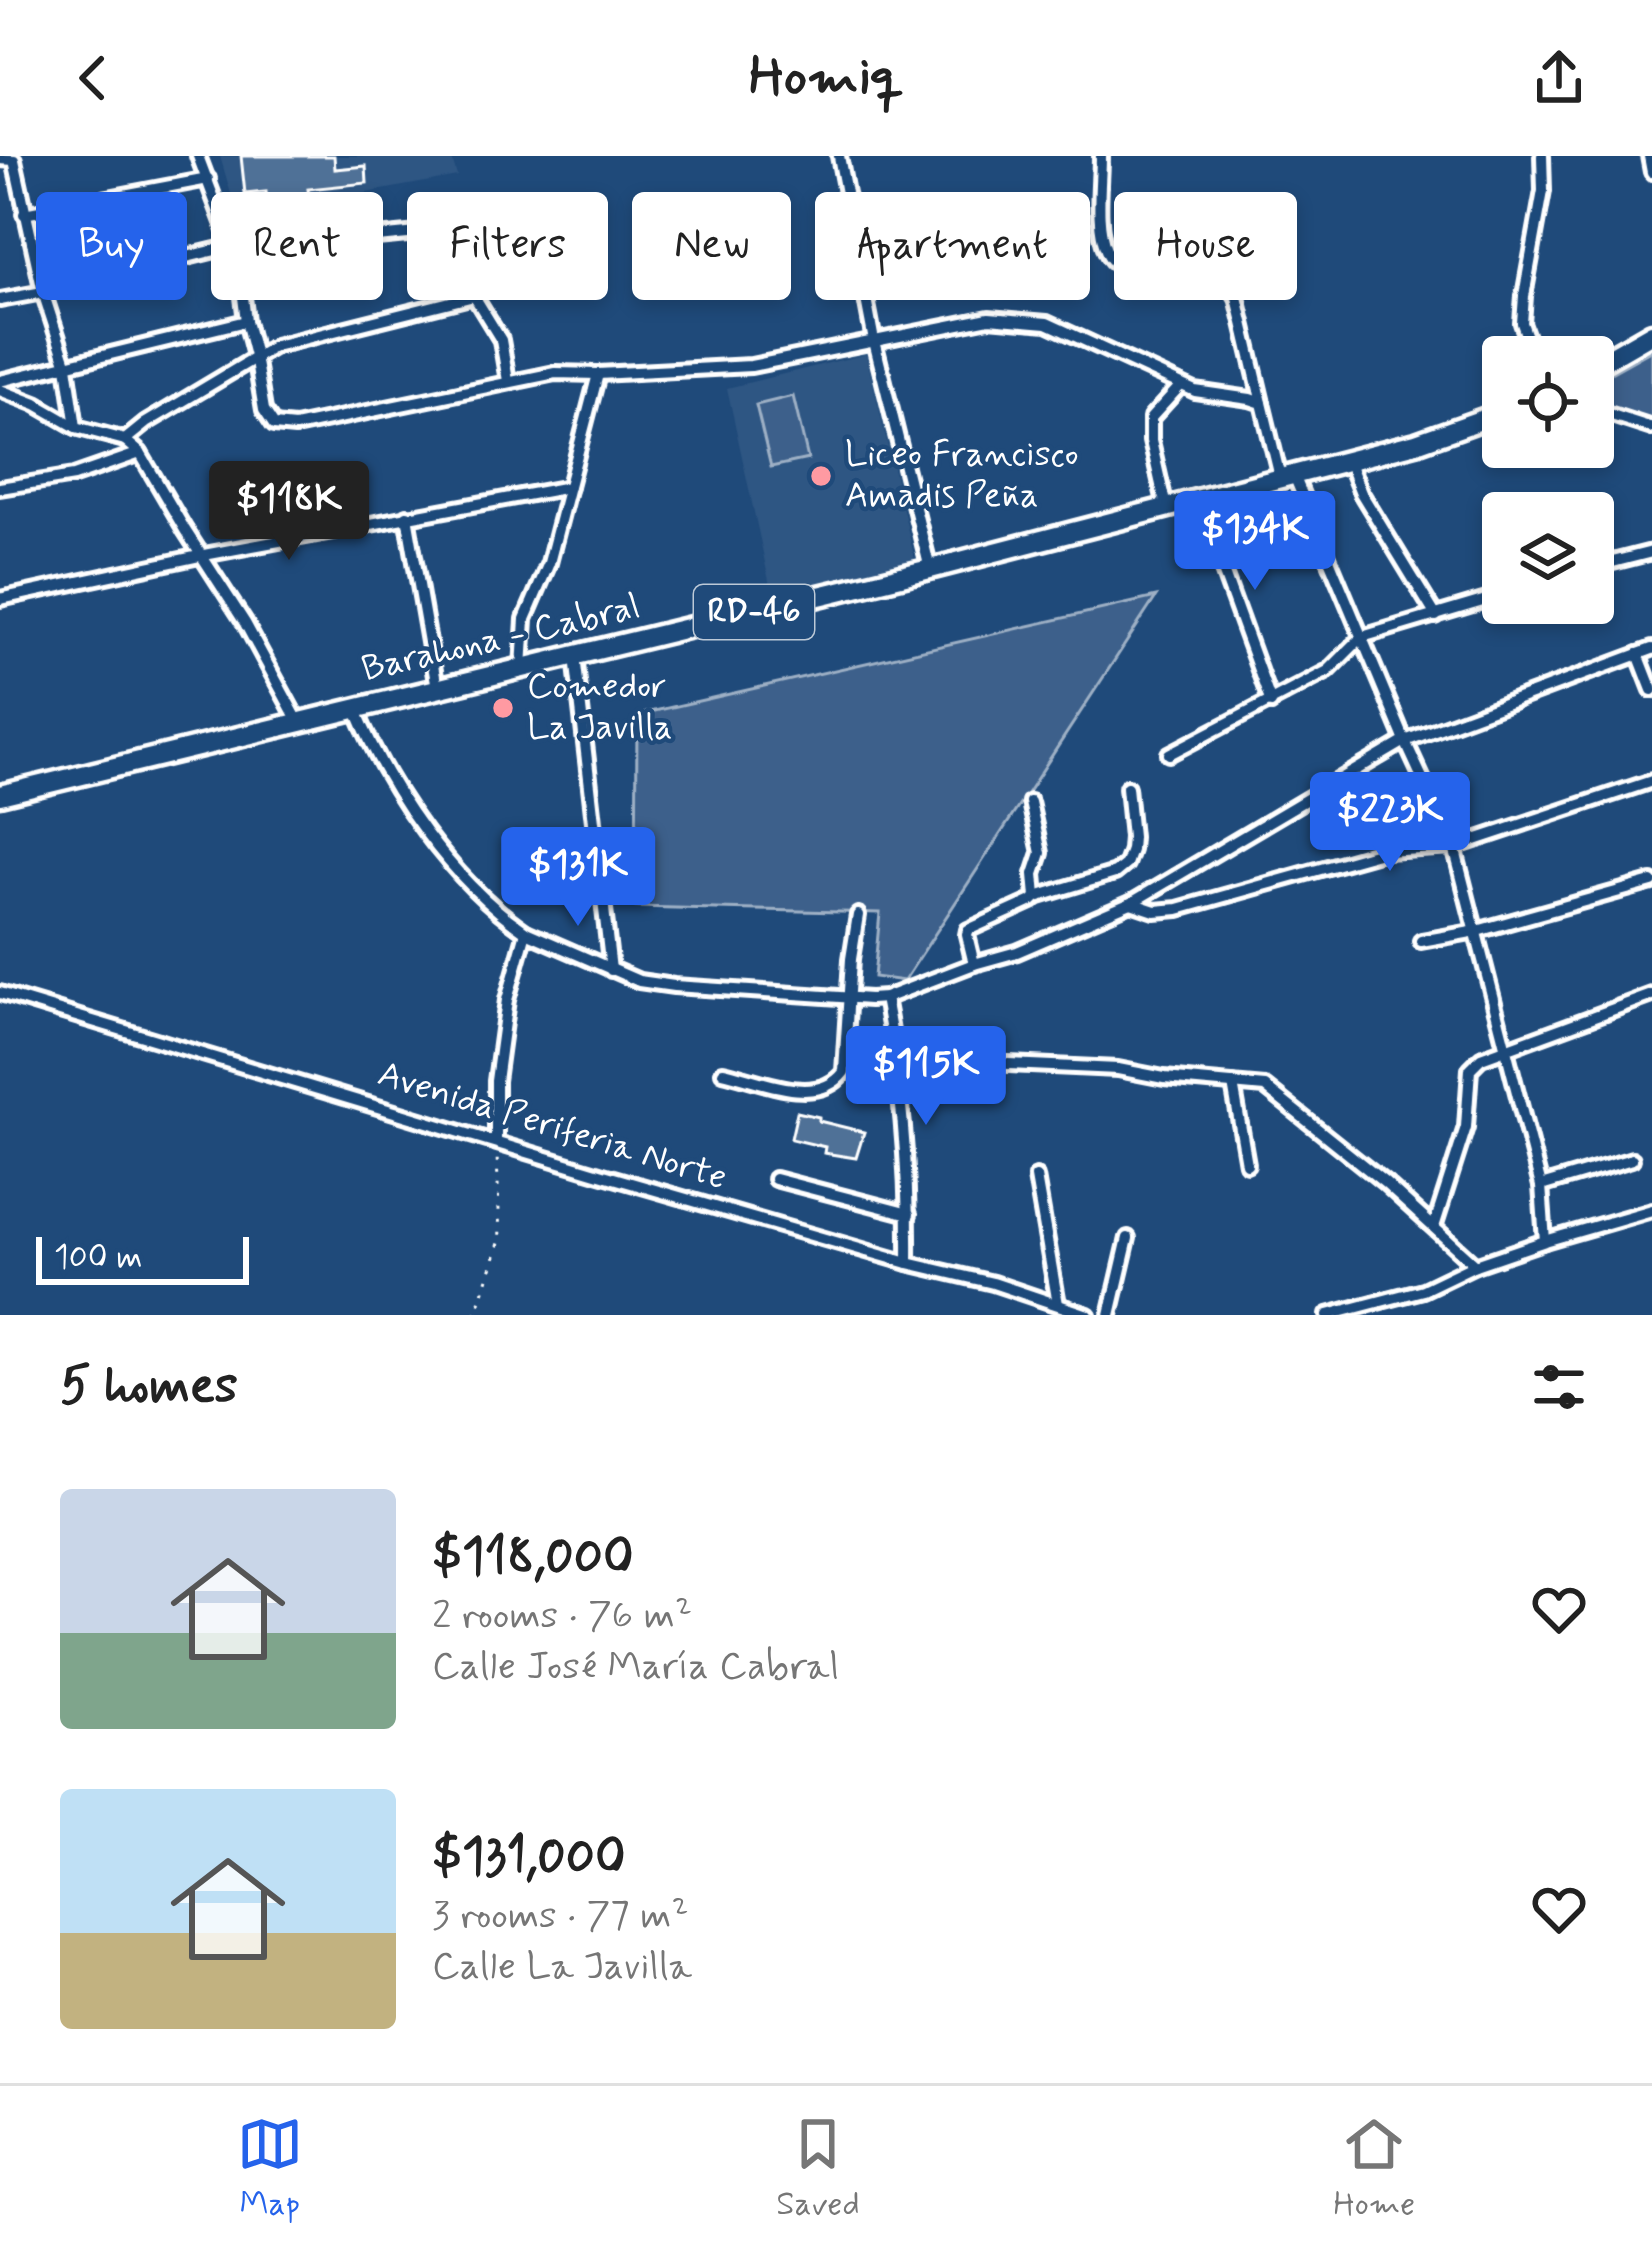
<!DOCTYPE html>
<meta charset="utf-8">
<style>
body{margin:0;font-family:Mynerve,sans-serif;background:#f2f2f2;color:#222;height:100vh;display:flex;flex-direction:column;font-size:45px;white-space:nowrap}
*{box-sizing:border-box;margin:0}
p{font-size:39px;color:#767676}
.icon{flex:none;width:66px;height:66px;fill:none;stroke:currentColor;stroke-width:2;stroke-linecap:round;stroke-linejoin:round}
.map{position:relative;height:1159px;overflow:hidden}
.panel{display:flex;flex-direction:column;background:#fff;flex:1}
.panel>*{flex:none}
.hud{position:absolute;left:36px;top:36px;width:1581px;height:108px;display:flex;gap:24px}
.fabs{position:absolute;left:1482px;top:180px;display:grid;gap:24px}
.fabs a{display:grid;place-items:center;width:132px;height:132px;border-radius:12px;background:#fff;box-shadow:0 6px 18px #0003;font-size:60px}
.scale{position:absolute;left:36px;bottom:30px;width:213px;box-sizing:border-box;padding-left:12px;border:6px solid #fff;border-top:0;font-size:33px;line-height:42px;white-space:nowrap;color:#fff;-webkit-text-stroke:9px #1f4a7a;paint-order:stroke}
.price{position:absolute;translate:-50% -102px;padding:0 27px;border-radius:12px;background:#2563eb;color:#fff;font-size:39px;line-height:78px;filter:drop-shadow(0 3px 6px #0008)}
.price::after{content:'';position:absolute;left:50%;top:72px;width:36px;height:27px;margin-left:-18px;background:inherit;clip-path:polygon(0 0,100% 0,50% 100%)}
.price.current{background:#222;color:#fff}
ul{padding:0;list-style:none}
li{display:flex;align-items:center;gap:36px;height:300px;padding:0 60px}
li span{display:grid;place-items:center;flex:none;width:336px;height:240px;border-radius:12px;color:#555}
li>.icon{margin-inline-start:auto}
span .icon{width:144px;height:144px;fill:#fffc;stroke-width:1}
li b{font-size:51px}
h2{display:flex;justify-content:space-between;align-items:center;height:144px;padding:0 60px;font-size:51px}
.pill{padding:0 42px;border-radius:12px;background:#fff;box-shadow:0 6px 18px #0003;font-size:42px;line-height:108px}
.pill.current{background:#2563eb;color:#fff}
header{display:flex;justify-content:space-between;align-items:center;height:156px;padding:0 60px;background:#fff;font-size:54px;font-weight:700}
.tabs{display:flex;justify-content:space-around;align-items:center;height:168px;border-top:3px solid #e0e0e0;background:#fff;font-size:33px;color:#767676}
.tabs a{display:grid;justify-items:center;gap:6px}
.tabs .current{color:#2563eb}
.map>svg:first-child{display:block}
.built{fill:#2e5683}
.green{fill:#3c618b;stroke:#9eb0c5;stroke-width:3}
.building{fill:#507197;stroke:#fff;stroke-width:3}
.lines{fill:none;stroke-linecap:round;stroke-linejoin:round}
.minor-casing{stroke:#fff;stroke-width:20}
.primary-casing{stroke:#fff;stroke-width:27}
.path{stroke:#fff;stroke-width:3;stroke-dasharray:3 9;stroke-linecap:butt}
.minor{stroke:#1f4a7a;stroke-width:10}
.primary{stroke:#1f4a7a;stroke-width:18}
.poi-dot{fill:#ff9aa2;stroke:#1f4a7a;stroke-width:4.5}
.labels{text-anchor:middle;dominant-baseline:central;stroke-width:9;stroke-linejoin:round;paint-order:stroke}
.shield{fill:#1f4a7a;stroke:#bcc9d7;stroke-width:3}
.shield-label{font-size:33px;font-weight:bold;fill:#fff}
.poi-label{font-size:36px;fill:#fff;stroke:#1f4a7a;text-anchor:start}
.street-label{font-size:36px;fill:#fff;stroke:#1f4a7a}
</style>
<header><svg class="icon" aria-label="back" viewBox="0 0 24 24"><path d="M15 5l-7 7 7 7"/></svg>Homiq<svg class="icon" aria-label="share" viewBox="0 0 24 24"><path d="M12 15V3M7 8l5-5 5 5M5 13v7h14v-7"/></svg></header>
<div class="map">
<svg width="1652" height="1159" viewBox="0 0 1652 1159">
<rect width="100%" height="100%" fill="#1f4a7a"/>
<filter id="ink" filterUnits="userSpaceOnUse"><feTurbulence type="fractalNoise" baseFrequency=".00833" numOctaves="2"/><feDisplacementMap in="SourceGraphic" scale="24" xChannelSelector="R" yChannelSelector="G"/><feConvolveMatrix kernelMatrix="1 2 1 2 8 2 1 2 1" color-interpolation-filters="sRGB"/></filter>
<g filter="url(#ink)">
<g class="built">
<path d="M220,0H451L457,20L339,42L344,81L249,100Z"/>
<path d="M866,198L916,408L773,443L727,232Z"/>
</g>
<g class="green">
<path d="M1652,194V265L1593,245V227Z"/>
<path d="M793,240L808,303L771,311L756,249Z"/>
<path d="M1156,441L904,825L874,821L880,757L636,751L637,559Z"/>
</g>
<g class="building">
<path d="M241,0H334L335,13L366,10L367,27L308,33L312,67L270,71L266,36L245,38Z"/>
<path d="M797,956L819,961V965L864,976L856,1002L824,997L825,991L791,983Z"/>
</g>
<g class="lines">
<defs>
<g id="minor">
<path d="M198,0L239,109L246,165L255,200L264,254L274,269L295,271L555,217L598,218L751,210L989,162L1047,167L1195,235L1250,243L1262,247L1280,321"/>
<path d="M839,0L874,185L930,413"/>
<path d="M1101,0C1101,29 1095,67 1106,94C1125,142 1204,84 1237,141L1262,247"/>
<path d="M1649,0L1652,16"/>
<path d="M0,3L14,4L43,136L67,210L76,271"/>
<path d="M24,58L208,23"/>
<path d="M239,109L356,83L418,77L436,89L474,140L501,184L508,225"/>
<path d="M0,144L43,136L232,90"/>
<path d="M1534,201L1522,167L1524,140L1543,35L1542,0"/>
<path d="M0,225L246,165"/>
<path d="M0,234L36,248L76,271L125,284L140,297L185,374L245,467L298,565"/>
<path d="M1593,253L1652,272"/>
<path d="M125,284L146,267L275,190L474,140"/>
<path d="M1348,304L1361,337L1436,460"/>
<path d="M1293,317L1405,585L1454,691L1541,1030L1545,1085"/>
<path d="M0,332L74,320L140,297"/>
<path d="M1197,343L1271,547"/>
<path d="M1166,351L1151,285V262L1181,229"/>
<path d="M407,360L437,532"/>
<path d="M1593,411L1652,396"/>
<path d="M0,443L204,399L569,331"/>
<path d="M1638,498L1652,534"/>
<path d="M575,500L611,814"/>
<path d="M522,512L525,463L549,407L598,218"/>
<path d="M355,552C389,634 451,725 526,776L639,825L674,830L870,843L885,842L974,808L1017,796L1131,747L1405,585L1652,493"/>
<path d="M1169,598L1328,515L1362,481L1503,439"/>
<path d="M1036,741L1115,717L1126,708L1131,694L1132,681L1127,631"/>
<path d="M1131,747L1155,755L1178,753L1385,695L1454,691L1652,625"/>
<path d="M1421,785L1477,775L1652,726"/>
<path d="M974,808L967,779L968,774L1032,745L1036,741L1034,718L1041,697L1030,646"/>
<path d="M0,837L600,1018L908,1107L993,1127L1088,1159"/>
<path d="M885,842C902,929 909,1019 908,1107"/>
<path d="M897,903L1118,913L1164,922L1265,931L1385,1027L1475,1109"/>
<path d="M723,916C760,924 817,952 844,916L851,803L858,759"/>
<path d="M1233,928L1247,1008"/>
<path d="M496,986V925L507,844L526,776"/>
<path d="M1036,1021L1058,1148"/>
<path d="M775,1023L909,1058"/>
<path d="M1541,1030L1632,1003"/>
<path d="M1434,1071L1466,971L1470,913L1481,902L1652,839"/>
<path d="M1110,1159L1128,1082"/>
<path d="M1328,1159L1423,1134L1475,1109L1545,1085L1652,1054"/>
</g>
<g id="primary">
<path d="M1593,211L1652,177"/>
<path d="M0,639L930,413L1416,287L1503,256"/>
</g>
</defs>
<use href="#minor" class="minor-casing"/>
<use href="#primary" class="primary-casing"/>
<path class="path" d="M476,1159L500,1084L497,999"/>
<use href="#minor" class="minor"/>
<use href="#primary" class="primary"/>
</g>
</g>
<g class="poi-dot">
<circle cx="821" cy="320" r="12"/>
<circle cx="503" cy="552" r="12"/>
</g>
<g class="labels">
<rect class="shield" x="694" y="429" width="120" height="54" rx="9"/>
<g class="shield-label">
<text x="754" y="456">RD-46</text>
</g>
<g class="poi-label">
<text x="845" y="299">Liceo Francisco<tspan x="845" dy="41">Amadis Peña</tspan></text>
<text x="527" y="531">Comedor<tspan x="527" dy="41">La Javilla</tspan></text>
</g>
<g class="street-label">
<text transform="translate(501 483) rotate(-13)">Barahona - Cabral</text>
<text transform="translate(552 971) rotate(17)">Avenida Periferia Norte</text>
</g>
</g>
</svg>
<div class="fabs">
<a><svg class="icon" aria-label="locate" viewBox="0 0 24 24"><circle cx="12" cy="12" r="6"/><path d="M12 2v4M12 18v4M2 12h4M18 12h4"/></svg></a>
<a><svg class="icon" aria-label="layers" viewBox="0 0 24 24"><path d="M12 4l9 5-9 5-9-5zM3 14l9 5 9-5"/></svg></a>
</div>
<div class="scale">100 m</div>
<b class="price current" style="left:289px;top:407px">$118K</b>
<b class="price" style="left:1255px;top:437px">$134K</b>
<b class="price" style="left:1390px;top:718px">$223K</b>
<b class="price" style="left:578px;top:773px">$131K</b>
<b class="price" style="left:926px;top:972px">$115K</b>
<div class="hud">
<a class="pill current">Buy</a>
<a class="pill">Rent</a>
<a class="pill">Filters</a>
<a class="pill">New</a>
<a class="pill">Apartment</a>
<a class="pill">House</a>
</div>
</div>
<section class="panel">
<h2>5 homes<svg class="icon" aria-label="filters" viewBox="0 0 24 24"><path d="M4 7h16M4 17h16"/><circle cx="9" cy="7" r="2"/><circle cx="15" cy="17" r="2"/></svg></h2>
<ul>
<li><span style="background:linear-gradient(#c9d6e8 60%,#7fa58c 0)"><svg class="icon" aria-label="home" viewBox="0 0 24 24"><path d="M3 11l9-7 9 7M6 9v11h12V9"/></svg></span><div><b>$118,000</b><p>2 rooms · 76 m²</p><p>Calle José María Cabral</p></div><svg class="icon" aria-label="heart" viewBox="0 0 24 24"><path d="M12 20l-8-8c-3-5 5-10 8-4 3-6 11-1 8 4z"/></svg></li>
<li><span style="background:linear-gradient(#bfe0f5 60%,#c2b280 0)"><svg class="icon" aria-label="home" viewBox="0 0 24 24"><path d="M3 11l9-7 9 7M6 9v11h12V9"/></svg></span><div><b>$131,000</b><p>3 rooms · 77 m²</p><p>Calle La Javilla</p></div><svg class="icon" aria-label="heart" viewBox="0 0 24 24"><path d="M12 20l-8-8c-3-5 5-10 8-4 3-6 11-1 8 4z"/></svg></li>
</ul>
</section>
<nav class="tabs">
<a class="current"><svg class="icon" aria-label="map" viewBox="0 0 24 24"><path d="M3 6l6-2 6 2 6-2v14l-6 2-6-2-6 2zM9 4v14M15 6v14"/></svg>Map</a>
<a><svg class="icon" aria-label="saved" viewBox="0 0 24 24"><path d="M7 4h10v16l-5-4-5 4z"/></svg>Saved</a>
<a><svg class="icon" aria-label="home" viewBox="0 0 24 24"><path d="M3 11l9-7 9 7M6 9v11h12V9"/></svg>Home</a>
</nav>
